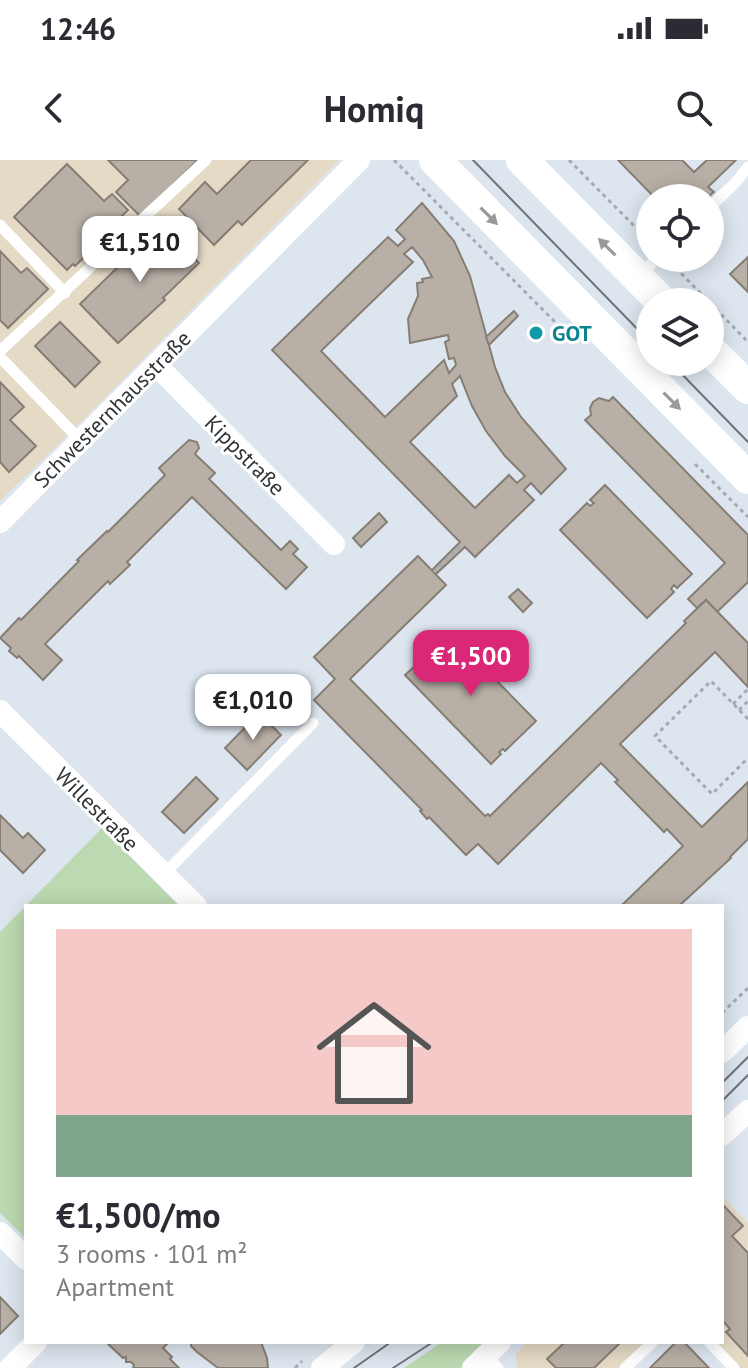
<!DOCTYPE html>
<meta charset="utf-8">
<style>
body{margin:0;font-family:"PT Sans",sans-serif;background:#f7f7f7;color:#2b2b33;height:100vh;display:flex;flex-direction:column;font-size:30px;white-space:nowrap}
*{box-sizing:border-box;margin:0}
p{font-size:26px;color:#7c7c81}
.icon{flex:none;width:44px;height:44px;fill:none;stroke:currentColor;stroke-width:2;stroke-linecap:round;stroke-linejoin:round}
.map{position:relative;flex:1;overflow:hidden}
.panel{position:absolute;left:24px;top:744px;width:700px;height:440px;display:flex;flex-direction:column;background:#fff;border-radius:0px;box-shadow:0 4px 20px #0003}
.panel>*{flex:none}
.controls{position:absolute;left:636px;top:24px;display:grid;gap:16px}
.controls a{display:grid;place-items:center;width:88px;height:88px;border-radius:50%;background:#fff;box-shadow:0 4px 20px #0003;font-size:40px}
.price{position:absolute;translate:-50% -68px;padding:0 18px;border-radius:16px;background:#fff;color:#222;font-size:26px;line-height:52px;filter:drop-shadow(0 2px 4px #0008)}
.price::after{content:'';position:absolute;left:50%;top:48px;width:24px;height:18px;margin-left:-12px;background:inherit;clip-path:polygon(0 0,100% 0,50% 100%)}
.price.selected{background:#db2777;color:#fff}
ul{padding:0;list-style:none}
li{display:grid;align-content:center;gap:16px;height:424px;padding:0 32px}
li span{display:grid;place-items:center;height:248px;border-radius:0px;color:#555}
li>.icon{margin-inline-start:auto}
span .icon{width:144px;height:144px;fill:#fffc;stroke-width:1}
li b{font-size:34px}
.status{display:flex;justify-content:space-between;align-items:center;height:56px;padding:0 40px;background:#fff;direction:ltr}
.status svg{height:22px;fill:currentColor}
header{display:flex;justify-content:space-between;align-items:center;height:104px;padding:0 32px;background:#fff;font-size:36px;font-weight:600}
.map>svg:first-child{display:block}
.education{fill:#e4dac5}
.green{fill:#bbdab1}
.building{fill:#b8afa6;stroke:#867e75;stroke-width:2;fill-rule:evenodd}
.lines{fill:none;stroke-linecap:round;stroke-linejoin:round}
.path{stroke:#a4abb2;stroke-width:3;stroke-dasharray:4 4;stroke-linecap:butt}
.service{stroke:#fff;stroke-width:11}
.minor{stroke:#fff;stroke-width:22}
.secondary{stroke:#fff;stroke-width:32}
.tram{stroke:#6e7479;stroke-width:2}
.oneway{fill:#989a9b}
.culture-dot{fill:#0f9aa8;stroke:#fff;stroke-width:3}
.labels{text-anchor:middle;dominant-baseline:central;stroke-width:6;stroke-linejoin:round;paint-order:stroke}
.culture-label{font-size:22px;font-weight:bold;fill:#0d838f;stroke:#fff;text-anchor:start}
.street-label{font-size:22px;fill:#303437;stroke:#fff}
</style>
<div class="status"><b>12:46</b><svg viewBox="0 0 49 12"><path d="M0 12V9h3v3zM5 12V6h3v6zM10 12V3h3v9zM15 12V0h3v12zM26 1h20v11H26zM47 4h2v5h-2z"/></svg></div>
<header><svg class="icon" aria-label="back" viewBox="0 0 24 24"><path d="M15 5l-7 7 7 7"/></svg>Homiq<svg class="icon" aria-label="search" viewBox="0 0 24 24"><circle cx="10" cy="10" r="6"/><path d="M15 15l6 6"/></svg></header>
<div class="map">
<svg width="748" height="1208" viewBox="0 0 748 1208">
<rect width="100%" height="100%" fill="#dde6ef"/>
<g class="education">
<path d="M0,0H339L75,268L0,341Z"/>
<path d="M722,1036L748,1063V1208H731L706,1182H722Z"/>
<path d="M527,1182H653L625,1208H518L516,1202V1194Z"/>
</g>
<g class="green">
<path d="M102,668L179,746H26V1079L0,1053V772Z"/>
<path d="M442,1182H489L462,1208H404Z"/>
</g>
<g class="building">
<path d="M108,0H198L140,56L116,32L128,20Z"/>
<path d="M251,0H308L242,65L238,61L214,85L179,49L205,22L217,34Z"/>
<path d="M618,0H682L694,12L707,0H736L708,27L714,32L709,36L711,38L710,39L655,38Z"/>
<path d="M67,4L104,41L112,34L128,50L114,64L116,66L75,106L73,104L67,110L14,57Z"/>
<path d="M422,43L454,81L470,116L495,207L505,232L521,257L566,309L541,334L531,323L524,330L534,340L475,397L465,387L436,414L432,410L460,382L272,190L388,77L398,86L405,79L396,70ZM412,87L423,100L432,117L422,119L423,122L417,123L418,136L408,159L410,183L448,175L449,180L445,182L449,199L454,198L456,205L449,213L444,200L385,257L321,191L413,102L404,94ZM460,216L472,246L486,271L505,296L525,316L517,323L509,315L475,348L410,282L457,236L452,224Z"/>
<path d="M162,64L199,103L163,138L165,140L118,183L80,144Z"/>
<path d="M0,91L21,113L27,108L48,129L8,168L0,160Z"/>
<path d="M748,97V132L730,114Z"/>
<path d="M514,151L518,156L489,185L486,177Z"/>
<path d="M60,162L100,202L75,227L35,186Z"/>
<path d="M0,222L24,247L10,260L36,286L9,312L0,302Z"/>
<path d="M613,237L748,375V422L717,452L706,440L697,448L688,439L725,403L585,260L591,255L590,248L593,242L599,238L609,241Z"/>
<path d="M189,280L197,282L199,288L195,294L215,313L209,319L281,390L290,381L298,389L293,394L307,407L286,429L192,337L127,402L130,405L110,424L108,421L45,484L62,500L43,520L19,496L17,498L9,491L11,488L0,478L19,458L21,460L79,401L77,400L107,371L108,372L165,315L159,308Z"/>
<path d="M605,325L692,414L677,428L674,425L671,429L674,432L647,458L560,370L587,343L590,346L594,343L590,340Z"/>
<path d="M379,353L387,362L361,387L353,378Z"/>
<path d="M418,396L446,425L350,519L485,656L488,654L490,656L686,463L684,461L706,440L748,483V527L715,492L620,584L702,667L748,622V679L730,697L731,698L679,746H621L683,686L667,669L664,672L615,622L618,620L601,603L498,704L478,684L466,695L429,657L427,659L420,651L422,650L314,540L335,519L314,497Z"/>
<path d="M518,429L532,443L523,452L509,437Z"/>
<path d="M449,472L536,561L505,591L503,589L499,592L501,594L491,604L405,515L415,506L417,508L420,504L419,502Z"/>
<path d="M259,553L281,575L247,610L225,588Z"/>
<path d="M196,617L218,639L184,673L162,652Z"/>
<path d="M0,655L23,678L28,673L45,690L23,713L0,690Z"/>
<path d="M722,1044L743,1066L732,1076L748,1093V1196L726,1172L730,1169L722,1160Z"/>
<path d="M0,1137L18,1156L0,1174Z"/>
<path d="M106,1182H169L163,1188L172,1197L170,1199L179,1208H133L134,1205L131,1202H126V1197L123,1198Z"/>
<path d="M191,1182H261L267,1198L268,1208H218L197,1192L191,1186Z"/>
<path d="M565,1182H621L594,1208H556L547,1199Z"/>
<path d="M676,1182H684L709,1208H650Z"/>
</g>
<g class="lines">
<g class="path">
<path d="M394,0L555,162"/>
<path d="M569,0L650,82"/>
<path d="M670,102L709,142"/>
<path d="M710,143L748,182"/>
<path d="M695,304L748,357"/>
<path d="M434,412L462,384"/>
<path d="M733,544L748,529"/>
<path d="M739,550L748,541"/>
<path d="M748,559L711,521L655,576L712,634L748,598"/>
<path d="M722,853L748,828"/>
<path d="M295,1208L302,1201"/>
</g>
<g class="service">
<path d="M710,47L736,22L748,7"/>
<path d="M0,65L65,133"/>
<path d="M638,117L657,98"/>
<path d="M0,191L206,0"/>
<path d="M0,197L81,281"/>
<path d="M163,715L313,563"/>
<path d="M709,1182L734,1208"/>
<path d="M486,1196L498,1208"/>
<path d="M625,1208L653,1182"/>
</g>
<g class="minor">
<path d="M156,205L334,384"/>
<path d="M0,362L359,0"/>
<path d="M0,551L196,746"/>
<path d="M722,892L748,867"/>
<path d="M722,975L748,951"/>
<path d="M0,1073L26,1099"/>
<path d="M10,1208L36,1182"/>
<path d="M322,1208L354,1182"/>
<path d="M473,1208L500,1182"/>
</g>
<g class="secondary">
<path d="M435,0L748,318"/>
<path d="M522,0L662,142"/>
<path d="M710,190L748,228"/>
</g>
<g class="tram">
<path d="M473,0L650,182"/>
<path d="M670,202L748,282"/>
<path d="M722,923L748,897"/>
<path d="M722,941L748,915"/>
<path d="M354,1208L391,1182"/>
<path d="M393,1208L433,1182"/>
</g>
</g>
<defs><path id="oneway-solid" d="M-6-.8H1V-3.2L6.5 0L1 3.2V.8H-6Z" transform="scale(2)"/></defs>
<g class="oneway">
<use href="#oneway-solid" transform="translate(489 56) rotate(45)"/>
<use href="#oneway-solid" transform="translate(607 87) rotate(-135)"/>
<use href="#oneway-solid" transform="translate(672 241) rotate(45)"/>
</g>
<circle class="culture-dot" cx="536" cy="173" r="8"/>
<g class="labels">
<g class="culture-label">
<text x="552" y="173">GOT</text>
</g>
<g class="street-label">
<text transform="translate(112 249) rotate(-45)">Schwesternhausstraße</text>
<text transform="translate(245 295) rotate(45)">Kippstraße</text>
<text transform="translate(97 649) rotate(45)">Willestraße</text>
</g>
</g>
</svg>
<div class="controls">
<a><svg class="icon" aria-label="locate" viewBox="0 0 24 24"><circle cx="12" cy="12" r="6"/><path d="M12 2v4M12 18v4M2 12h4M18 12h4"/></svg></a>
<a><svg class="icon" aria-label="layers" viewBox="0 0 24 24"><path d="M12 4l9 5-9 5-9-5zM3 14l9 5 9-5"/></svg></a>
</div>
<b class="price" style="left:140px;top:124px">€1,510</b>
<b class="price selected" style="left:471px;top:538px">€1,500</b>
<b class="price" style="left:253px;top:582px">€1,010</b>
<section class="panel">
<ul>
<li><span style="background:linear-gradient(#f6c9c9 75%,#7fa58c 0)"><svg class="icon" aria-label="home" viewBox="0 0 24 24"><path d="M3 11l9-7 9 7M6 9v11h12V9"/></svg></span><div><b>€1,500/mo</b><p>3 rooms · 101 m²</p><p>Apartment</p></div></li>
</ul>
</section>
</div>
